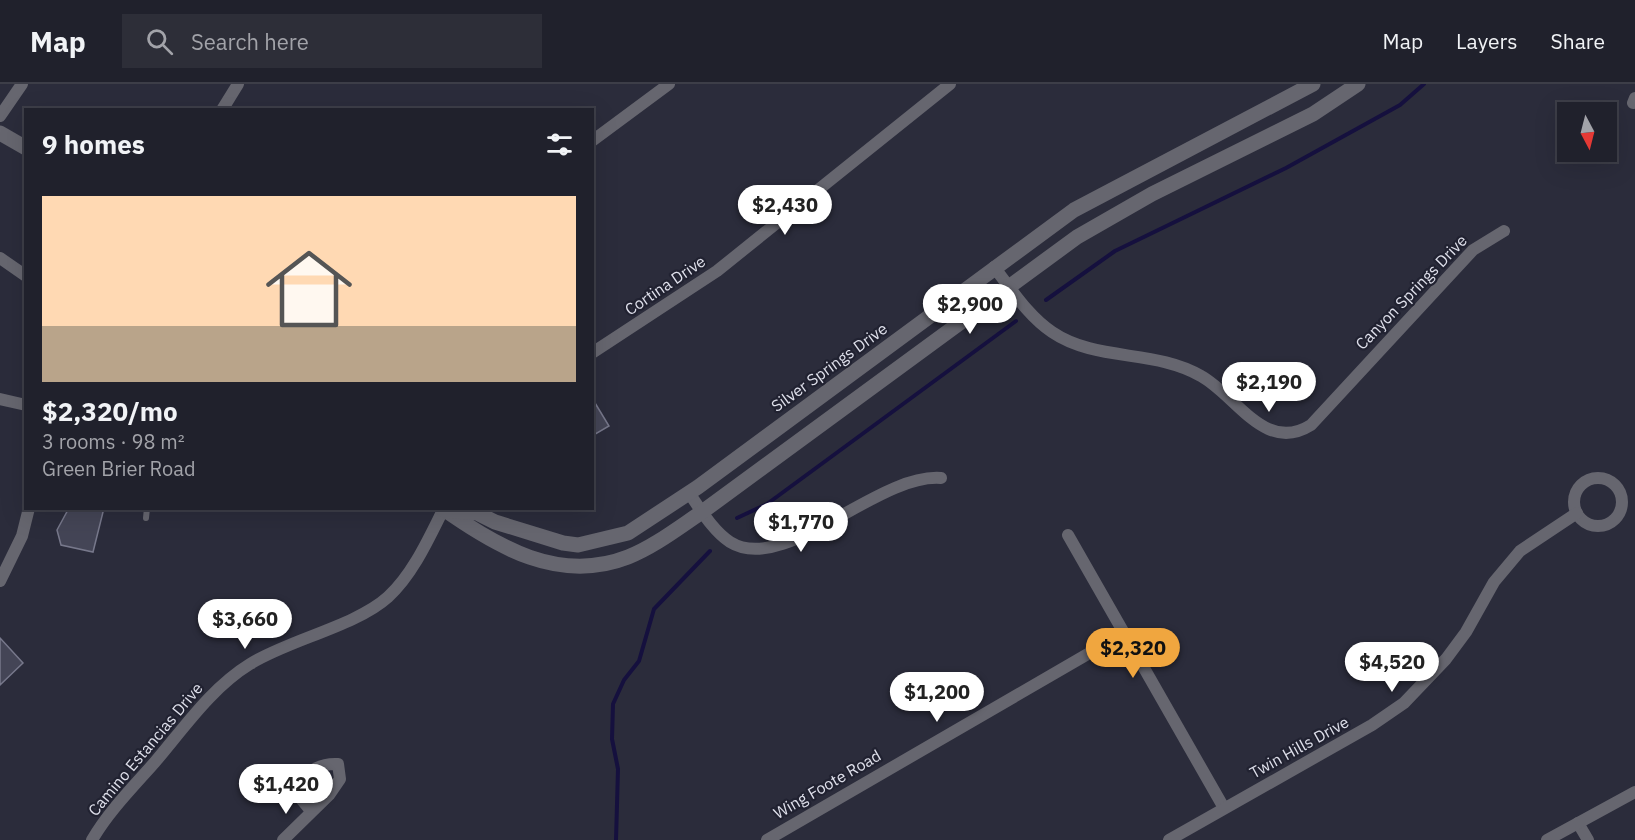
<!DOCTYPE html>
<meta charset="utf-8">
<style>
body{margin:0;font-family:"IBM Plex Sans",sans-serif;background:#2d2e38;color:#f1f3f6;height:100vh;display:flex;flex-direction:column;font-size:22px;white-space:nowrap}
*{box-sizing:border-box;margin:0}
p{font-size:20px;color:#a2a3a9}
.icon{flex:none;width:33px;height:33px;fill:none;stroke:currentColor;stroke-width:2;stroke-linecap:round;stroke-linejoin:round}
.map{position:relative;flex:1;overflow:hidden}
.sheet{position:absolute;left:24px;top:24px;width:570px;height:402px;display:flex;flex-direction:column;background:#20212c;border-radius:0px;box-shadow:0 6px 24px #0002,0 0 0 2px #3d3e48}
.sheet>*{flex:none}
.needle{width:39px;rotate:173deg}
.buttons{position:absolute;left:1557px;top:18px;display:grid;gap:12px}
.buttons a{display:grid;place-items:center;width:60px;height:60px;border-radius:0px;background:#20212c;box-shadow:0 6px 24px #0002,0 0 0 2px #3d3e48;font-size:30px}
.price{position:absolute;translate:-50% -51px;padding:0 14px;border-radius:21px;background:#fff;color:#222;font-size:20px;line-height:39px;filter:drop-shadow(0 2px 3px #0008)}
.price::after{content:'';position:absolute;left:50%;top:36px;width:18px;height:14px;margin-left:-9px;background:inherit;clip-path:polygon(0 0,100% 0,50% 100%)}
.price.current{background:#f0a63f;color:#111}
ul{padding:0;list-style:none}
li{display:grid;align-content:center;gap:12px;height:318px;padding:0 18px}
li span{display:grid;place-items:center;height:186px;border-radius:0px;color:#555}
li>.icon{margin-inline-start:auto}
span .icon{width:108px;height:108px;fill:#fffc;stroke-width:1}
li b{font-size:26px}
h2{display:flex;justify-content:space-between;align-items:center;height:72px;padding:0 18px;font-size:26px}
header{display:flex;align-items:center;gap:36px;box-sizing:border-box;height:84px;padding:0 30px;background:#20212c;border-bottom:2px solid #3d3e48}
header strong{font-size:28px}
nav{display:flex;gap:33px;margin-inline-start:auto;font-size:21px}
.search{width:420px;height:54px;background:#2d2e38;display:flex;align-items:center;gap:15px;box-sizing:border-box;padding:0 21px;border-radius:0px;color:#a2a3a9;font-size:22px}
.map>svg:first-child{display:block}
.lines{fill:none;stroke-linecap:round;stroke-linejoin:round}
.stream{stroke:#15103e;stroke-width:4}
.building{fill:#444556;stroke:#77788b;stroke-width:1.5}
.service{stroke:#66666f;stroke-width:6}
.minor{stroke:#66666f;stroke-width:12}
.tertiary{stroke:#66666f;stroke-width:15}
.labels{text-anchor:middle;dominant-baseline:central;stroke-width:4.5;stroke-linejoin:round;paint-order:stroke}
.street-label{font-size:16px;fill:#dfe0eb;stroke:#212231}
</style>
<header>
<strong>Map</strong>
<div class="search"><svg class="icon" aria-label="search" viewBox="0 0 24 24"><circle cx="10" cy="10" r="6"/><path d="M15 15l6 6"/></svg>Search here</div>
<nav><a>Map</a><a>Layers</a><a>Share</a></nav>
</header>
<div class="map">
<svg width="1635" height="756" viewBox="0 0 1635 756">
<rect width="100%" height="100%" fill="#2b2c3b"/>
<g class="lines">
<g class="stream">
<path d="M1046,216L1115,167L1286,84L1400,21L1424,0"/>
<path d="M737,434L767,420L1016,237"/>
<path d="M616,756L618,685L612,655L613,620L624,596L639,577L654,525L710,467"/>
</g>
</g>
<g class="building">
<path d="M592,314L609,342L592,352Z"/>
<path d="M69,424H104L93,468L61,461L57,446Z"/>
<path d="M0,554L23,579L0,601Z"/>
</g>
<g class="lines">
<path class="service" d="M146,434L147,424"/>
<g class="minor">
<path d="M1633,19L1635,14"/>
<path d="M222,26L238,0"/>
<path d="M0,32L22,0"/>
<path d="M592,57L669,0"/>
<path d="M0,174L26,192"/>
<path d="M994,183C1012,206 1028,232 1052,248C1096,278 1155,265 1201,292C1237,312 1265,370 1311,341L1473,166L1504,147"/>
<path d="M592,269L717,187L950,0"/>
<path d="M0,315L26,321"/>
<circle cx="1598" cy="418" r="24"/>
<path d="M689,409C701,426 713,447 730,458C784,492 877,389 941,394"/>
<path d="M1068,451L1224,724"/>
<path d="M0,497L22,452L29,424"/>
<path d="M1578,739L1588,756"/>
<path d="M92,756C109,727 133,703 155,678C184,644 211,604 250,580C288,556 356,542 388,513C413,490 429,454 444,424"/>
<path d="M283,756L329,711L340,695L338,680C321,679 310,686 299,698L301,715L311,727"/>
<path d="M767,756L1124,549"/>
<path d="M1169,756L1372,641L1404,619L1446,575L1466,548L1494,498L1520,467L1577,429"/>
<path d="M1547,756L1635,708"/>
</g>
<g class="tertiary">
<path d="M0,49L26,64"/>
<path d="M442,424C497,463 559,500 628,473C655,462 678,444 702,428L1077,153L1152,110L1313,30L1358,0"/>
<path d="M444,426L477,429L495,438L563,459L578,461L628,449L698,403L1074,126L1313,0"/>
</g>
</g>
<g class="labels">
<g class="street-label">
<text transform="translate(665 201) rotate(-34)">Cortina Drive</text>
<text transform="translate(1411 208) rotate(-46)">Canyon Springs Drive</text>
<text transform="translate(829 283) rotate(-36)">Silver Springs Drive</text>
<text transform="translate(1299 663) rotate(-29)">Twin Hills Drive</text>
<text transform="translate(145 665) rotate(-50)">Camino Estancias Drive</text>
<text transform="translate(827 700) rotate(-30)">Wing Foote Road</text>
</g>
</g>
</svg>
<div class="buttons">
<a><svg class="needle" viewBox="-14 -14 28 28"><path d="M0-13l5 13h-10z" fill="#e53935"/><path d="M0 13l5-13h-10z" fill="#a2a3a9"/></svg></a>
</div>
<b class="price" style="left:785px;top:152px">$2,430</b>
<b class="price" style="left:970px;top:251px">$2,900</b>
<b class="price" style="left:1269px;top:329px">$2,190</b>
<b class="price" style="left:801px;top:469px">$1,770</b>
<b class="price" style="left:245px;top:566px">$3,660</b>
<b class="price current" style="left:1133px;top:595px">$2,320</b>
<b class="price" style="left:1392px;top:609px">$4,520</b>
<b class="price" style="left:937px;top:639px">$1,200</b>
<b class="price" style="left:286px;top:731px">$1,420</b>
<section class="sheet">
<h2>9 homes<svg class="icon" aria-label="filters" viewBox="0 0 24 24"><path d="M4 7h16M4 17h16"/><circle cx="9" cy="7" r="2"/><circle cx="15" cy="17" r="2"/></svg></h2>
<ul>
<li><span style="background:linear-gradient(#ffd9b3 70%,#b9a48a 0)"><svg class="icon" aria-label="home" viewBox="0 0 24 24"><path d="M3 11l9-7 9 7M6 9v11h12V9"/></svg></span><div><b>$2,320/mo</b><p>3 rooms · 98 m²</p><p>Green Brier Road</p></div></li>
</ul>
</section>
</div>
